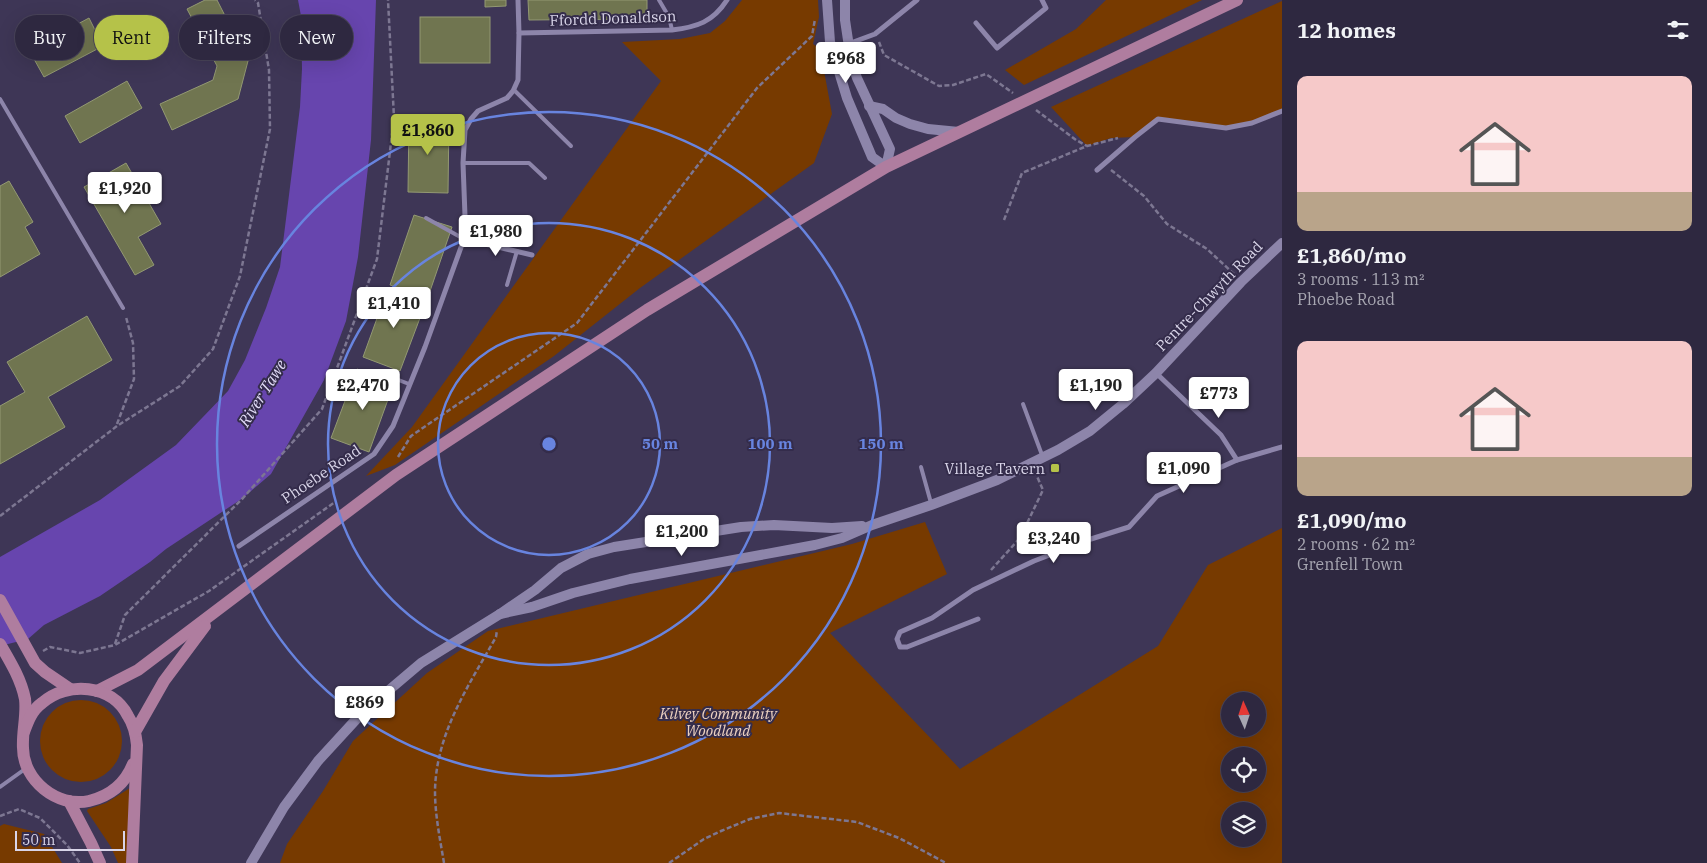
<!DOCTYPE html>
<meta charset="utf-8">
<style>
body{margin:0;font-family:"IBM Plex Serif",serif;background:#3a344b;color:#f1f3f6;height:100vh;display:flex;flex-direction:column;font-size:19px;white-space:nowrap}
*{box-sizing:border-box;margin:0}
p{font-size:16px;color:#a7a6b1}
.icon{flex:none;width:28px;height:28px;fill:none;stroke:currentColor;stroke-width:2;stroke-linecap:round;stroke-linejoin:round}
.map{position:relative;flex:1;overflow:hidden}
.drawer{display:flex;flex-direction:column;background:#2e2840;width:425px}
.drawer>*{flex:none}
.guide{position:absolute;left:15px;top:15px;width:475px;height:45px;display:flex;gap:10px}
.needle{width:32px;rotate:357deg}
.fabs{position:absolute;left:1221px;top:692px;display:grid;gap:10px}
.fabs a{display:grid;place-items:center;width:45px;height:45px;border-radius:50%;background:#2e2840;box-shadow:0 5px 20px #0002,0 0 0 1px #494459;font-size:25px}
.scale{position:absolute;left:15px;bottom:12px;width:110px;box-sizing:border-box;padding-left:5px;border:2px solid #d9d5e9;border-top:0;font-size:14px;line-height:18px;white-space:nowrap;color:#d9d5e9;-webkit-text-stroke:4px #342c4b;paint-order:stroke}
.price{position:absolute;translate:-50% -42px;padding:0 11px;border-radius:5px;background:#fff;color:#222;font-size:16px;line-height:32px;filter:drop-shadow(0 1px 2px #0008)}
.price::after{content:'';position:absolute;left:50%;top:30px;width:15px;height:11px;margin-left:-8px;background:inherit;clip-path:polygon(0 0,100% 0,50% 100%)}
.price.selected{background:#b5c249;color:#111}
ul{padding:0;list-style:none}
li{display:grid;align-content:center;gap:10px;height:265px;padding:0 15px}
li span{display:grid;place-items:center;height:155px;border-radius:10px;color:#555}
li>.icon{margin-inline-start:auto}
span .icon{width:90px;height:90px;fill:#fffc;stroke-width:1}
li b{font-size:21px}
h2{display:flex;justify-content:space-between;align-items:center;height:60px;padding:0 15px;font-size:21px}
.tag{padding:0 18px;border-radius:22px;background:#2e2840;box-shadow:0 5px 20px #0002,0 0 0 1px #494459;font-size:18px;line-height:45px}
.tag.selected{background:#b5c249;color:#111}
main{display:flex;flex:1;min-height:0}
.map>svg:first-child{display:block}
.green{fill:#773a00;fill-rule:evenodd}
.water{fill:#6745ae}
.building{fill:#707550;stroke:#939973}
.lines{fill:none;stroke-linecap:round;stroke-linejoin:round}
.path{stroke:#7d7792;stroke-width:2.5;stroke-dasharray:5 2.5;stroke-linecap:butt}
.lane{stroke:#8d85aa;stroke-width:4}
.street{stroke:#8d85aa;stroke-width:5}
.secondary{stroke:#8d85aa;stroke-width:10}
.primary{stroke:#af7d9f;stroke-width:12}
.ring{fill:none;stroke:#6884df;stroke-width:2.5}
.poi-dot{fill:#b5c249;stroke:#342c4b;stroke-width:2}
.labels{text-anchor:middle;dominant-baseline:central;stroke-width:4;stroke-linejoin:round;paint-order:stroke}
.street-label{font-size:15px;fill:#d9d5e9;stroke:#342c4b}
.poi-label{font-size:15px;fill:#d9d5e9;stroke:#342c4b;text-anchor:end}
.park-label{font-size:15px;font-style:italic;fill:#ecd1c0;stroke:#342c4b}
.water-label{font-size:16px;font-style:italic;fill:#e2dcf8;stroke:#342c4b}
.centre{fill:#6884df;stroke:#342c4b;stroke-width:2.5}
.ring-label{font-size:15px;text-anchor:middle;font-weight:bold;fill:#6884df;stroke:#342c4b;stroke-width:4;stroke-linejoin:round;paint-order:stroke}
</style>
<main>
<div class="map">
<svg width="1282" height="863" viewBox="0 0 1282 863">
<rect width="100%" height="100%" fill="#3e3656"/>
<g class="green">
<path d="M742,0H818L819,17L813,44L820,49L832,114L814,163L640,288L554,356L395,465L366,476L412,427L661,81L622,42L680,39L710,33L725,21Z"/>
<path d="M1106,0H1202L1024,85L1005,70L1076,29Z"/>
<path d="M1282,1V111L1252,123L1226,128L1158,119L1135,137L1111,138L1087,146L1051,107Z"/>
<path d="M925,522L947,574L830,633L960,769L1158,646L1208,565L1282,528V863H280L287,844L323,791L353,741L427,673L488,631L852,544ZM1230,701H1258V729H1230ZM1230,756H1258V784H1230ZM1230,811H1258V839H1230Z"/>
<circle cx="81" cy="741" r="41"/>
<path d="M130,788L129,863H118L111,847L87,811L88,809L106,803Z"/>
<path d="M4,824L44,834L62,863H0V826Z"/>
</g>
<path class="water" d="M298,0H376L371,140L358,257L346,321L324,380L271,474L243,498L166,549L150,562L100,596L44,625L28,639L0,646V557L100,500L176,445L228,391L245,360L266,308L280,267L300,107L302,69L301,16Z"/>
<g class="building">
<path d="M205,0H217L248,61L238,99L172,130L160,104L213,80L217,66L187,9Z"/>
<path d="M485,0H506V6L485,7Z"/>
<path d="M528,0H647V19L529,20Z"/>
<rect x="420" y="17" width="70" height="46"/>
<path d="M89,18L103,46L44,77L29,50Z"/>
<path d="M127,81L142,108L80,143L65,116Z"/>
<path d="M409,118L449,119L448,193L408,192Z"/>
<path d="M126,163L161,224L138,237L154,265L135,275L84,187Z"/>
<path d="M9,181L33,222L25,227L40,254L0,277V186Z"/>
<path d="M414,215L452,227L428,297L390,285Z"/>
<path d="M388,288L426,302L400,371L363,357Z"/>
<path d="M87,316L112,360L48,397L65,427L0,464V406L25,392L7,362Z"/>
<path d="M357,369L394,383L369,452L331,438Z"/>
</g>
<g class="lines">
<g class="path">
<path d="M879,42L884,55L939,86L953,85L986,74L1013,93"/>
<path d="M1036,110L1076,140L1087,146"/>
<path d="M1111,170L1144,196L1167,224L1207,249L1234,274"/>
<path d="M1004,220L1022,173L1087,146L1118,138"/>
<path d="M117,424L134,379L133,343L126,317"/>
<path d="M398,457L411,436L577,323L757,88L812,36L815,19"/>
<path d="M0,516L117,426L180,386L213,349L240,276L270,129L269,70L258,3L255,0"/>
<path d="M991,570L1020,538L1043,490L1036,474"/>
<path d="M115,644L125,615L243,498L322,409L377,259L394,118L388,0"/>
<path d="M43,651L50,647L80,653L115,645L209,591L335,502"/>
<path d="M0,816L19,809L40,818L67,845L80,863"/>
<path d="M444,863C440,839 435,815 435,791C436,733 469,685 496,637L497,630"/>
<path d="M669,863L704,839L721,831L750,819L779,813L857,822L899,838L946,863"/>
</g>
<g class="lane">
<path d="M659,0L669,17L672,30"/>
<path d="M514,90L571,146"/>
<path d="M0,99L123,308"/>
<path d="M463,163H529L545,178"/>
<path d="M426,218L464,239"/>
<path d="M507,285L517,251"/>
<path d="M375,371L409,384"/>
<path d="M1023,404L1042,455"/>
<path d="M921,467L931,503"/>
<path d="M0,787L25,769"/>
</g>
<g class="street">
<path d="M976,23L997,48L1046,8L1042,0"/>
<path d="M519,33L672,30C697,27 713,22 727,0"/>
<path d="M848,44L875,34L917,0"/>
<path d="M1097,170L1135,137L1158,119L1226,128L1252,123L1282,111"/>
<path d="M464,239L532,255"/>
<path d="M1156,373L1221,435L1237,460L1282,447"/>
<path d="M239,546L374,454L393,426L425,347L464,239L465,216L463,163L465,130L471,119L478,111L507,98L513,91L518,80L519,33L518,0"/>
<path d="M978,619L907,647H900L897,639L900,632L932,618L973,590L1034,561L1091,539L1129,527L1157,496L1237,460"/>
</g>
<g class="secondary">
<path d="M827,0L830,42L847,98L872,157L886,167L890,149L857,78L851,60L845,20V0"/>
<path d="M869,106L883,109L896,118L910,124L928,129L959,132"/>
<path d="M500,614L532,607L573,593L630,579L815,545L842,538L872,525L931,505L997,480L1058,450L1090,431L1123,404L1156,373L1241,282L1282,243"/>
<path d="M251,863L284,807L318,761L362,713L421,663L500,614L535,590L561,568L588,554L614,547L741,527L774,525L832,528L862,526"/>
</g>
<g class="primary">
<path d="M0,600L35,663L45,672L70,689"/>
<path d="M0,644C10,661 21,679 25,699C27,715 22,732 23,748C23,780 57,808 89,801C110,796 125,784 133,764"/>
<path d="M97,691L138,670L396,475L647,310L886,167L1237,0"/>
<path d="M24,732C28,721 32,710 42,703C67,681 112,684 128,716C134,725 136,735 137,745L132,863"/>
<path d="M135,732L164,681L205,626"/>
<path d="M69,801L91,843L100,863"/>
</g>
</g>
<g class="ring">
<circle cx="549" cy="444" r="111"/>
<circle cx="549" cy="444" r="221"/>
<circle cx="549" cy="444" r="332"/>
</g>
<rect class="poi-dot" x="1050" y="463" width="10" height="10" rx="2.5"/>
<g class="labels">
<g class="street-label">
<text transform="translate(613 18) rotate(-2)">Ffordd Donaldson</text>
<text transform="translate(1209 296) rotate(-46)">Pentre-Chwyth Road</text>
<text transform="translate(321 474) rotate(-34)">Phoebe Road</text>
</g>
<g class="poi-label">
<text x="1045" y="468">Village Tavern</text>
</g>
<g class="park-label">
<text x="718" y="713">Kilvey Community<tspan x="718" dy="17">Woodland</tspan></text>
</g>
<g class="water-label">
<text transform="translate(262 393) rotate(-58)">River Tawe</text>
</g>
</g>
<circle cx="549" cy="444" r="8" class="centre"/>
<g class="ring-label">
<text x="660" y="449">50 m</text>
<text x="770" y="449">100 m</text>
<text x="881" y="449">150 m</text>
</g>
</svg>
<div class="fabs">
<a><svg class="needle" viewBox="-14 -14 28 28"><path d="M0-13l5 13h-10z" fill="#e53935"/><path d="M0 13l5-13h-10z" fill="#a7a6b1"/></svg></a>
<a><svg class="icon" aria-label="locate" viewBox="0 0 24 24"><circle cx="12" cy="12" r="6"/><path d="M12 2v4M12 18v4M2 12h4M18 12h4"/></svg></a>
<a><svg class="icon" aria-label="layers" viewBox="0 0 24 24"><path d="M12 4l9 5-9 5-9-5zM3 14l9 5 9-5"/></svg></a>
</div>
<div class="scale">50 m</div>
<b class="price" style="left:846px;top:84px">£968</b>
<b class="price selected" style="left:428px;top:156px">£1,860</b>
<b class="price" style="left:125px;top:214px">£1,920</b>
<b class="price" style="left:496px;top:257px">£1,980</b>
<b class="price" style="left:394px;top:329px">£1,410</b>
<b class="price" style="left:363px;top:411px">£2,470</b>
<b class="price" style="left:1096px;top:411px">£1,190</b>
<b class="price" style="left:1219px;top:419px">£773</b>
<b class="price" style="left:1184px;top:494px">£1,090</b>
<b class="price" style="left:682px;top:557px">£1,200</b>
<b class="price" style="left:1054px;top:564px">£3,240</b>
<b class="price" style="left:365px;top:728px">£869</b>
<div class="guide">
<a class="tag">Buy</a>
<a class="tag selected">Rent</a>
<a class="tag">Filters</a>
<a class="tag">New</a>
</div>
</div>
<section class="drawer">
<h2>12 homes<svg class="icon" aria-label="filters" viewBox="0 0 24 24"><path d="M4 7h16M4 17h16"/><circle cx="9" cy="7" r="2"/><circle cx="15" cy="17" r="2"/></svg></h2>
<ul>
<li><span style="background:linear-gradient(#f6c9c9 75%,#b9a48a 0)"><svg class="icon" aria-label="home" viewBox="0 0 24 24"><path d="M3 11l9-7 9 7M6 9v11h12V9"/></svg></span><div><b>£1,860/mo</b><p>3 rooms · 113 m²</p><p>Phoebe Road</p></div></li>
<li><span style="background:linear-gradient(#f6c9c9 75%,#b9a48a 0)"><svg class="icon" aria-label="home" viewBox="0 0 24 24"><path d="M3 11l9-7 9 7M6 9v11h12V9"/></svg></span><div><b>£1,090/mo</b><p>2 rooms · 62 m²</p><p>Grenfell Town</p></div></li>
</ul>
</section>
</main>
